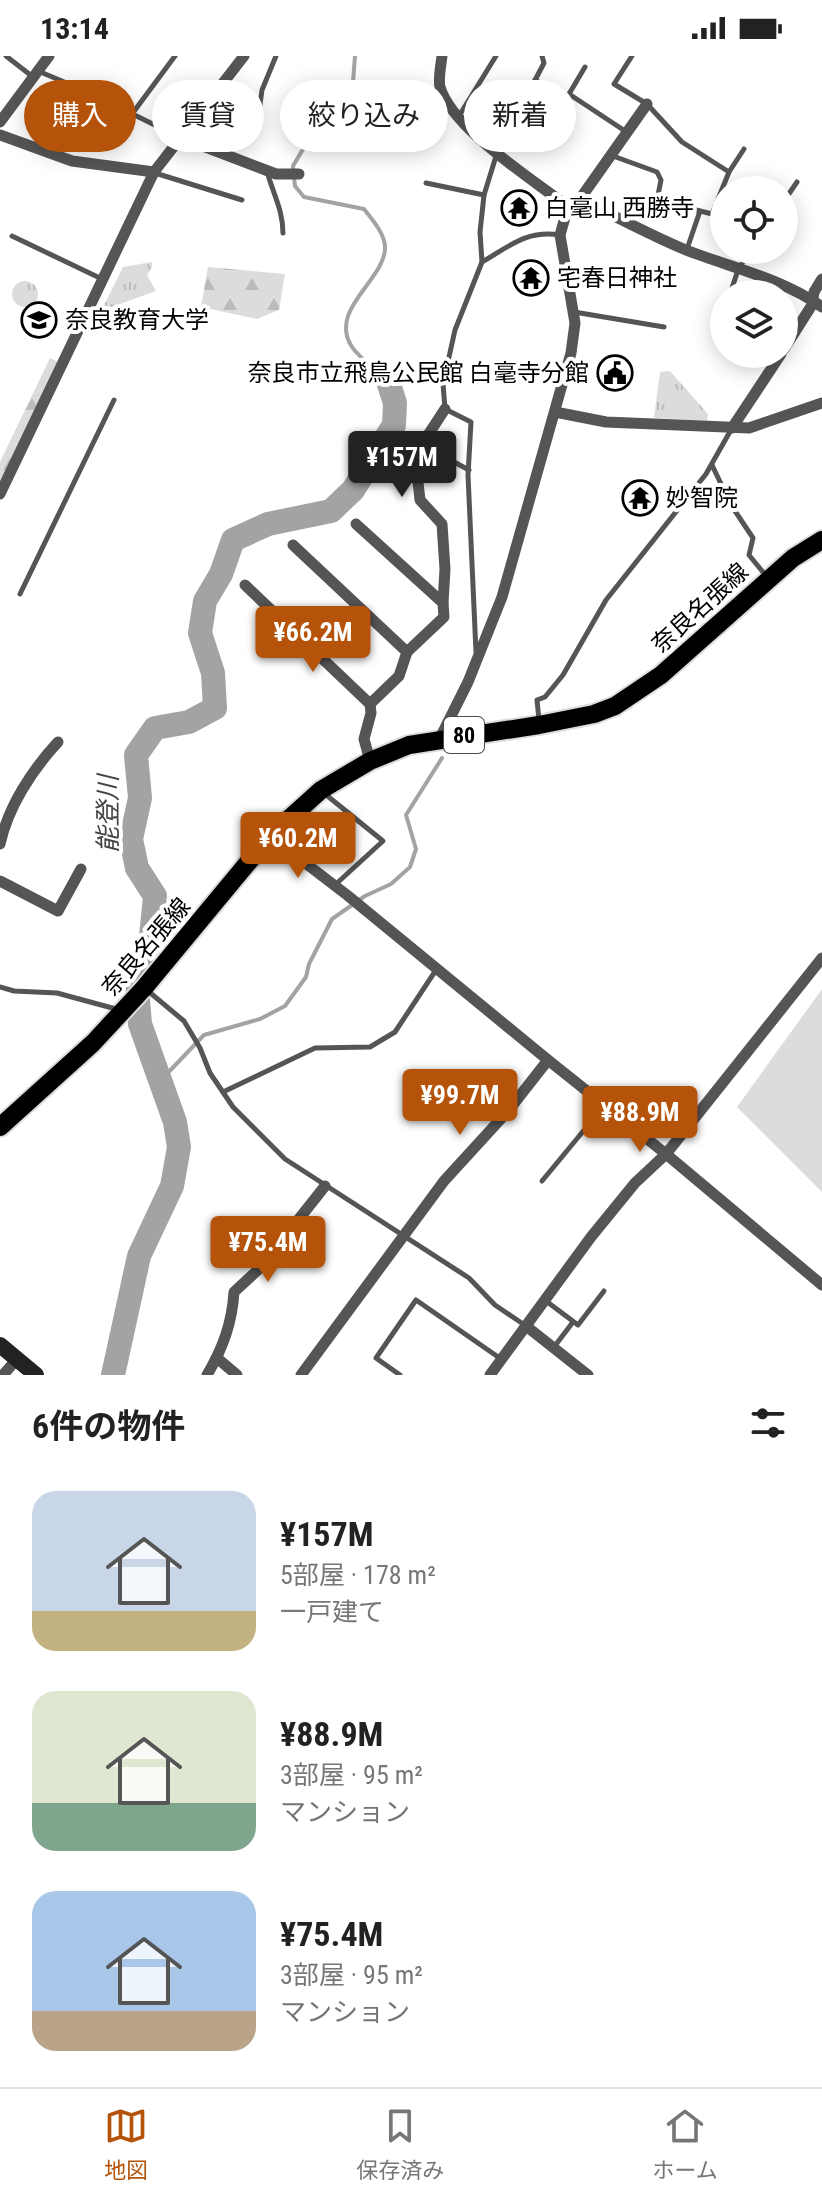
<!DOCTYPE html>
<html lang="ja">
<meta charset="utf-8">
<style>
body{margin:0;font-family:"Roboto Condensed","Noto Sans JP",sans-serif;background:#f6f6f6;color:#222;height:100vh;display:flex;flex-direction:column;font-size:30px;white-space:nowrap}
*{box-sizing:border-box;margin:0}
p{font-size:26px;color:#767676}
.icon{flex:none;width:44px;height:44px;fill:none;stroke:currentColor;stroke-width:2;stroke-linecap:round;stroke-linejoin:round}
.map{position:relative;height:1319px;overflow:hidden}
.drawer{display:flex;flex-direction:column;background:#fff;flex:1}
.drawer>*{flex:none}
.hud{position:absolute;left:24px;top:24px;width:774px;height:72px;display:flex;gap:16px}
.buttons{position:absolute;left:710px;top:120px;display:grid;gap:16px}
.buttons a{display:grid;place-items:center;width:88px;height:88px;border-radius:50%;background:#fff;box-shadow:0 4px 20px #0003;font-size:40px}
.price{position:absolute;translate:-50% -68px;padding:0 18px;border-radius:8px;background:#b45309;color:#fff;font-size:26px;line-height:52px;filter:drop-shadow(0 2px 4px #0008)}
.price::after{content:'';position:absolute;left:50%;top:48px;width:24px;height:18px;margin-left:-12px;background:inherit;clip-path:polygon(0 0,100% 0,50% 100%)}
.price.active{background:#222;color:#fff}
ul{padding:0;list-style:none}
li{display:flex;align-items:center;gap:24px;height:200px;padding:0 32px}
li span{display:grid;place-items:center;flex:none;width:224px;height:160px;border-radius:24px;color:#555}
li>.icon{margin-inline-start:auto}
span .icon{width:96px;height:96px;fill:#fffc;stroke-width:1}
li b{font-size:34px}
h2{display:flex;justify-content:space-between;align-items:center;height:96px;padding:0 32px;font-size:34px}
.tag{padding:0 28px;border-radius:36px;background:#fff;box-shadow:0 4px 20px #0003;font-size:28px;line-height:72px}
.tag.active{background:#b45309;color:#fff}
.status{display:flex;justify-content:space-between;align-items:center;height:56px;padding:0 40px;background:#fff;direction:ltr}
.status svg{height:22px;fill:currentColor}
.dock{display:flex;justify-content:space-around;align-items:center;height:112px;border-top:2px solid #e0e0e0;background:#fff;font-size:22px;color:#767676}
.dock a{display:grid;justify-items:center;gap:4px}
.dock .active{color:#b45309}
.map>svg:first-child{display:block}
.grass{fill:url(#grass-tufts)}
.forest{fill:url(#forest-firs)}
.pitch{fill:#dcdcdc}
.lines{fill:none;stroke-linecap:round;stroke-linejoin:round}
.stream{stroke:#a3a3a3;stroke-width:4}
.river{stroke:#a3a3a3;stroke-width:24}
.primary-casing{stroke:#dbdbdb;stroke-width:22}
.lane{stroke:#555;stroke-width:5}
.street{stroke:#555;stroke-width:11}
.secondary{stroke:#222;stroke-width:16}
.primary{stroke:#000;stroke-width:18}
.labels{text-anchor:middle;dominant-baseline:central;stroke-width:8;stroke-linejoin:round;paint-order:stroke}
.shield{fill:#fff;stroke:#4c4c4c;stroke-width:2}
.shield-label{font-size:22px;font-weight:bold;fill:#000}
.poi-label{font-size:24px;fill:#000;stroke:#fff;text-anchor:start}
.street-label{font-size:24px;fill:#000;stroke:#fff}
.water-label{font-size:26px;font-style:italic;fill:#444;stroke:#fff}
</style>
<div class="status"><b>13:14</b><svg viewBox="0 0 49 12"><path d="M0 12V9h3v3zM5 12V6h3v6zM10 12V3h3v9zM15 12V0h3v12zM26 1h20v11H26zM47 4h2v5h-2z"/></svg></div>
<div class="map">
<svg width="822" height="1319" viewBox="0 0 822 1319">
<defs>
<pattern id="grass-tufts" width="24" height="20" patternUnits="userSpaceOnUse" patternTransform="scale(2)"><rect width="24" height="20" fill="#dcdcdc"/><path d="M3 7l-1-3M5 7V3M7 7l1-3M15 17l-1-3M17 17v-4M19 17l1-3" fill="none" stroke="#bbb"/></pattern>
<pattern id="forest-firs" width="22" height="20" patternUnits="userSpaceOnUse" patternTransform="scale(2)"><rect width="22" height="20" fill="#dcdcdc"/><path d="M5 1l3.5 6h-7zM16 11l3.5 6h-7z" fill="#bbb"/></pattern>
</defs>
<rect width="100%" height="100%" fill="#fff"/>
<g class="grass">
<path d="M152,206V211L147,219L156,235L101,255L123,211Z"/>
<circle cx="25" cy="238" r="13"/>
<path d="M670,315L708,358L707,365L654,362L660,316Z"/>
</g>
<g class="forest">
<path d="M208,211L285,218L279,254L257,263L201,251Z"/>
<path d="M50,302L58,306L0,427V406Z"/>
</g>
<path class="pitch" d="M822,933V1136L737,1051Z"/>
<g class="lines">
<g class="stream">
<path d="M355,0L353,26L342,48L309,83L293,110L295,130L304,141L364,153C372,163 384,177 385,190C387,223 327,253 352,291C360,303 377,314 388,325"/>
<path d="M161,1024L204,979L260,963L285,950L306,921L309,908L332,863L365,840L391,828L410,811L416,793L406,759L442,702"/>
</g>
<path class="river" d="M113,1319L139,1200L172,1130L179,1091L175,1066L140,968L136,920L151,881L155,840L137,812L131,783L140,742L136,699L155,672L189,666L215,652L213,617L200,577L205,545L221,518L233,484L268,468L331,455L353,434L394,369L395,347L388,325"/>
<defs>
<path id="primary" d="M0,1071L93,987L144,932L270,780L321,734L370,705L409,689L539,669L594,658L615,650L661,619L793,502L822,484"/>
</defs>
<use href="#primary" class="primary-casing"/>
<g class="lane">
<path d="M6,0L33,21"/>
<path d="M632,0L614,28L647,48L682,86L729,116"/>
<path d="M38,15L88,36L181,82"/>
<path d="M535,24L563,41L569,38L625,75"/>
<path d="M569,38L585,11"/>
<path d="M132,58L175,0"/>
<path d="M459,60L496,0"/>
<path d="M258,63L262,34L276,0"/>
<path d="M548,67L563,41"/>
<path d="M613,100L657,116L661,124L657,144L712,158L724,165"/>
<path d="M267,115C273,138 283,154 283,177"/>
<path d="M155,117L242,144"/>
<path d="M426,127L484,139"/>
<path d="M784,145L797,126"/>
<path d="M712,158L729,116L744,93"/>
<path d="M12,180L102,223"/>
<path d="M687,193L700,155"/>
<path d="M482,206C510,190 526,174 560,179"/>
<path d="M730,238L738,214L750,194"/>
<path d="M574,256L664,271"/>
<path d="M424,390L469,414"/>
<path d="M712,409L731,449L753,482L749,499L767,521"/>
<path d="M20,538L114,344"/>
<path d="M476,596L468,419L471,366L445,353L443,328L455,274L482,206L480,176L484,139L497,97L544,7L542,0"/>
<path d="M539,664L537,644L545,641L563,619L606,544L706,418L732,372"/>
<path d="M325,738L383,785L336,828"/>
<path d="M0,931L14,935L57,937L116,953"/>
<path d="M148,935L184,965L200,992L210,1017L233,1051L285,1103L469,1222L495,1249L526,1270"/>
<path d="M223,1036L315,992L370,991L395,976L436,914"/>
<path d="M542,1125L604,1050"/>
<path d="M546,1245L578,1269L604,1235"/>
<path d="M554,1291L573,1266"/>
<path d="M400,1319L376,1302L416,1244L501,1303"/>
</g>
<g class="street">
<path d="M442,0C441,9 438,23 440,31C453,74 533,123 568,151L574,150L580,143L647,48"/>
<path d="M0,66L49,0"/>
<path d="M0,79L72,105L154,116"/>
<path d="M182,82L276,118H299"/>
<path d="M580,143C615,160 650,179 686,194C732,212 781,222 822,251"/>
<path d="M784,293L812,249L814,236L822,223"/>
<path d="M555,356L606,366L749,372L822,347"/>
<path d="M732,372L781,298"/>
<path d="M0,438L154,116L244,0"/>
<path d="M356,468L443,547L444,561L407,596"/>
<path d="M293,489L407,596L399,620L370,648"/>
<path d="M245,529L370,648L371,657L364,683L370,705"/>
<path d="M443,547L445,513L442,468L420,444L418,426L409,408L445,353"/>
<path d="M440,682L468,626L502,541L571,297L575,267L560,179L568,151"/>
<path d="M270,780L347,839L548,1004L666,1098L822,1229"/>
<path d="M0,788C8,751 32,714 58,686"/>
<path d="M0,825L58,855L81,813"/>
<path d="M526,1270L588,1319"/>
<path d="M217,1302L237,1319"/>
<path d="M3,1319L17,1303"/>
<path d="M207,1319C223,1292 232,1267 234,1236L261,1211L325,1130"/>
<path d="M301,1319L444,1125L508,1055L548,1004"/>
<path d="M490,1319L591,1181L635,1127L666,1098L822,902"/>
</g>
<path class="secondary" d="M0,1289L36,1319"/>
<use href="#primary" class="primary"/>
</g>
<defs>
<symbol id="temple-ring" viewBox="-11 -11 22 22"><circle r="9.5" fill="#fff" stroke="#000" stroke-width="1.5"/><path d="M0-6L5-2H3V0L6.5 2.5H4V6H1.5V3h-3V6H-4V2.5H-6.5L-3 0V-2H-5Z" fill="#000"/></symbol>
<symbol id="university-ring" viewBox="-11 -11 22 22"><circle r="9.5" fill="#fff" stroke="#000" stroke-width="1.5"/><path d="M0-5L7-2L0 1L-7-2ZM-4 1L0 2.5L4 1V4Q0 6-4 4Z" fill="#000"/></symbol>
<symbol id="civic-ring" viewBox="-11 -11 22 22"><circle r="9.5" fill="#fff" stroke="#000" stroke-width="1.5"/><path d="M-.6-6.5H3V-4.5H.6V-3L4-1V1h2V6H-6V1h2V-1L-.6-3ZM-1.2 2.5V6h2.4V2.5Z" fill="#000"/></symbol>
</defs>
<g fill-rule="evenodd">
<use href="#temple-ring" x="499" y="132" width="40" height="40"/>
<use href="#temple-ring" x="511" y="202" width="40" height="40"/>
<use href="#university-ring" x="19" y="244" width="40" height="40"/>
<use href="#civic-ring" x="595" y="297" width="40" height="40"/>
<use href="#temple-ring" x="620" y="422" width="40" height="40"/>
</g>
<g class="labels">
<rect class="shield" x="444" y="661" width="40" height="36" rx="6"/>
<g class="shield-label">
<text x="464" y="679">80</text>
</g>
<g class="poi-label">
<text x="545" y="152">白毫山 西勝寺</text>
<text x="557" y="222">宅春日神社</text>
<text x="65" y="264">奈良教育大学</text>
<text x="589" y="317" text-anchor="end">奈良市立飛鳥公民館 白毫寺分館</text>
<text x="666" y="442">妙智院</text>
</g>
<g class="street-label">
<text transform="translate(700 552) rotate(-42)">奈良名張線</text>
<text transform="translate(146 891) rotate(-49)">奈良名張線</text>
</g>
<g class="water-label">
<text transform="translate(108 758) rotate(-90)">能登川</text>
</g>
</g>
</svg>
<div class="buttons">
<a><svg class="icon" aria-label="locate" viewBox="0 0 24 24"><circle cx="12" cy="12" r="6"/><path d="M12 2v4M12 18v4M2 12h4M18 12h4"/></svg></a>
<a><svg class="icon" aria-label="layers" viewBox="0 0 24 24"><path d="M12 4l9 5-9 5-9-5zM3 14l9 5 9-5"/></svg></a>
</div>
<b class="price active" style="left:402px;top:443px">¥157M</b>
<b class="price" style="left:313px;top:618px">¥66.2M</b>
<b class="price" style="left:298px;top:824px">¥60.2M</b>
<b class="price" style="left:460px;top:1081px">¥99.7M</b>
<b class="price" style="left:640px;top:1098px">¥88.9M</b>
<b class="price" style="left:268px;top:1228px">¥75.4M</b>
<div class="hud">
<a class="tag active">購入</a>
<a class="tag">賃貸</a>
<a class="tag">絞り込み</a>
<a class="tag">新着</a>
</div>
</div>
<section class="drawer">
<h2>6件の物件<svg class="icon" aria-label="filters" viewBox="0 0 24 24"><path d="M4 7h16M4 17h16"/><circle cx="9" cy="7" r="2"/><circle cx="15" cy="17" r="2"/></svg></h2>
<ul>
<li><span style="background:linear-gradient(#c9d6e8 75%,#c2b280 0)"><svg class="icon" aria-label="home" viewBox="0 0 24 24"><path d="M3 11l9-7 9 7M6 9v11h12V9"/></svg></span><div><b>¥157M</b><p>5部屋 · 178 m²</p><p>一戸建て</p></div></li>
<li><span style="background:linear-gradient(#dfe7d0 70%,#7fa58c 0)"><svg class="icon" aria-label="home" viewBox="0 0 24 24"><path d="M3 11l9-7 9 7M6 9v11h12V9"/></svg></span><div><b>¥88.9M</b><p>3部屋 · 95 m²</p><p>マンション</p></div></li>
<li><span style="background:linear-gradient(#a9c7e8 75%,#b9a48a 0)"><svg class="icon" aria-label="home" viewBox="0 0 24 24"><path d="M3 11l9-7 9 7M6 9v11h12V9"/></svg></span><div><b>¥75.4M</b><p>3部屋 · 95 m²</p><p>マンション</p></div></li>
</ul>
</section>
<nav class="dock">
<a class="active"><svg class="icon" aria-label="map" viewBox="0 0 24 24"><path d="M3 6l6-2 6 2 6-2v14l-6 2-6-2-6 2zM9 4v14M15 6v14"/></svg>地図</a>
<a><svg class="icon" aria-label="saved" viewBox="0 0 24 24"><path d="M7 4h10v16l-5-4-5 4z"/></svg>保存済み</a>
<a><svg class="icon" aria-label="home" viewBox="0 0 24 24"><path d="M3 11l9-7 9 7M6 9v11h12V9"/></svg>ホーム</a>
</nav>
